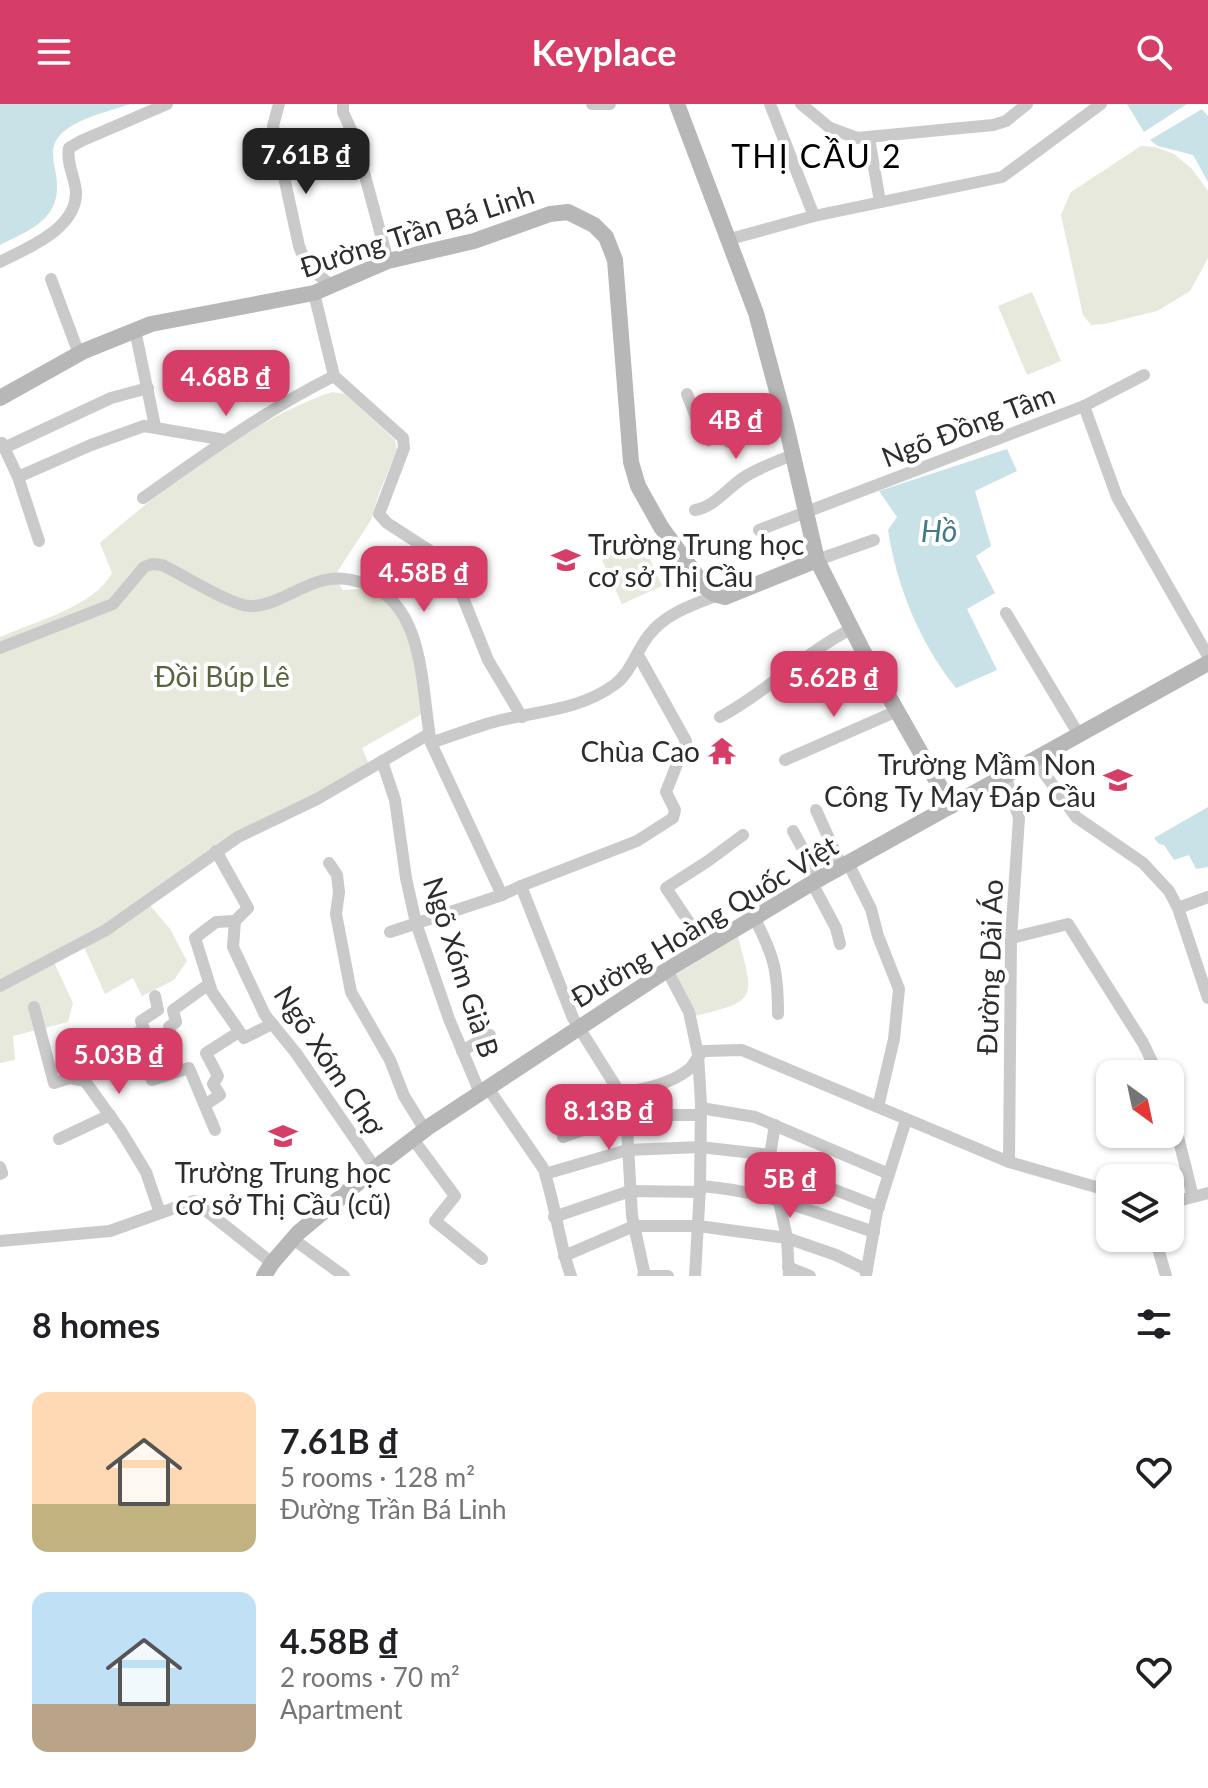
<!DOCTYPE html>
<meta charset="utf-8">
<style>
body{margin:0;font-family:Lato,sans-serif;background:#f6f6f6;color:#202124;height:100vh;display:flex;flex-direction:column;font-size:30px;white-space:nowrap}
*{box-sizing:border-box;margin:0}
p{font-size:26px;color:#757577}
.icon{flex:none;width:44px;height:44px;fill:none;stroke:currentColor;stroke-width:2;stroke-linecap:round;stroke-linejoin:round}
.map{position:relative;height:1172px;overflow:hidden}
.sheet{display:flex;flex-direction:column;background:#fff;flex:1}
.sheet>*{flex:none}
.needle{width:52px;rotate:147deg}
.buttons{position:absolute;left:1096px;top:956px;display:grid;gap:16px}
.buttons a{display:grid;place-items:center;width:88px;height:88px;border-radius:16px;background:#fff;box-shadow:0 2px 6px #0004;font-size:40px}
.price{position:absolute;translate:-50% -68px;padding:0 18px;border-radius:16px;background:#d63d67;color:#fff;font-size:26px;line-height:52px;filter:drop-shadow(0 2px 4px #0008)}
.price::after{content:'';position:absolute;left:50%;top:48px;width:24px;height:18px;margin-left:-12px;background:inherit;clip-path:polygon(0 0,100% 0,50% 100%)}
.price.on{background:#222;color:#fff}
ul{padding:0;list-style:none}
li{display:flex;align-items:center;gap:24px;height:200px;padding:0 32px}
li span{display:grid;place-items:center;flex:none;width:224px;height:160px;border-radius:16px;color:#555}
li>.icon{margin-inline-start:auto}
span .icon{width:96px;height:96px;fill:#fffc;stroke-width:1}
li b{font-size:34px}
h2{display:flex;justify-content:space-between;align-items:center;height:96px;padding:0 32px;font-size:34px}
header{display:flex;justify-content:space-between;align-items:center;height:104px;padding:0 32px;background:#d63d67;color:#fff;font-size:36px;font-weight:700}
.map>svg:first-child{display:block}
.green{fill:#e6e9db}
.water{fill:#c9e2e8}
.lines{fill:none;stroke-linecap:round;stroke-linejoin:round}
.street{stroke:#cacaca;stroke-width:12}
.secondary{stroke:#b7b7b7;stroke-width:16}
.labels{text-anchor:middle;dominant-baseline:central;stroke-width:8;stroke-linejoin:round;paint-order:stroke}
.street-label{font-size:28px;fill:#2d2d2d;stroke:#fff}
.poi-label{font-size:28px;fill:#2d2d2d;stroke:#fff;text-anchor:end}
.park-label{font-size:28px;fill:#58643e;stroke:#fff}
.water-label{font-size:30px;font-style:italic;fill:#427b88;stroke:#fff}
.quarter-label{font-size:32px;letter-spacing:2px;fill:#000;stroke:#fff}
</style>
<header><svg class="icon" aria-label="menu" viewBox="0 0 24 24"><path d="M4 6h16M4 12h16M4 18h16"/></svg>Keyplace<svg class="icon" aria-label="search" viewBox="0 0 24 24"><circle cx="10" cy="10" r="6"/><path d="M15 15l6 6"/></svg></header>
<div class="map">
<svg width="1208" height="1172" viewBox="0 0 1208 1172">
<rect width="100%" height="100%" fill="#fff"/>
<g class="green">
<path d="M1141,42L1155,43L1174,50L1192,65L1208,87V154L1190,187L1157,207L1104,220L1091,221L1083,211L1061,111L1071,88Z"/>
<path d="M1032,188L1061,257L1027,271L998,202Z"/>
<path d="M332,288L345,290L395,336L397,346L379,389L371,416L334,473L343,486L371,484L389,495L414,520L431,605L362,644L371,665L239,731L149,800L170,825L187,857L174,876L142,892L133,874L105,890L80,834L50,850L73,899L68,918L13,932L15,956L0,959V533C34,518 95,502 112,469L100,439C161,385 254,314 332,288Z"/>
<path d="M642,438L662,482L622,500L602,456Z"/>
<path d="M738,833C754,894 759,897 695,912L675,871Z"/>
</g>
<g class="water">
<path d="M0,0H130C108,8 71,15 57,35C51,44 53,55 55,65C65,112 37,123 0,141Z"/>
<path d="M1127,0H1187L1144,28Z"/>
<path d="M1202,5L1208,12V78L1193,51L1158,42L1150,36Z"/>
<path d="M1007,345L1017,367L975,387L991,442L976,452L995,489L967,505L997,566L956,584C920,539 897,484 888,426L897,413L879,387Z"/>
<path d="M1208,703V763L1196,765L1189,751L1174,756L1164,741L1159,740L1154,734Z"/>
</g>
<g class="lines">
<g class="street">
<path d="M279,0L273,22L299,142C306,162 315,170 332,181"/>
<path d="M343,0V8L355,35L388,157"/>
<path d="M592,0H610"/>
<path d="M770,0L814,112"/>
<path d="M801,0L830,24L857,34L993,21L1006,17L1027,0"/>
<path d="M869,34L880,98"/>
<path d="M730,135L814,112L1002,73L1101,0"/>
<path d="M0,158C27,144 77,125 76,88C75,73 66,59 69,44L81,37L167,0"/>
<path d="M51,175L79,250"/>
<path d="M314,189L334,272L403,334L404,344L379,410L387,419L449,459L488,556L522,613"/>
<path d="M135,226L155,322"/>
<path d="M687,290L698,318L709,336L724,330L729,338L786,321"/>
<path d="M1084,302L1117,393L1208,552"/>
<path d="M2,339L18,373L39,437"/>
<path d="M6,343L111,294L148,284"/>
<path d="M18,373L91,341L144,322L225,336"/>
<path d="M143,394C205,350 266,306 334,272"/>
<path d="M695,406C715,403 729,382 746,372C761,363 777,357 793,351"/>
<path d="M759,426L1084,302L1144,271"/>
<path d="M817,456L874,436"/>
<path d="M1006,509L1079,631"/>
<path d="M0,544L113,500L144,463L152,460L162,461C182,470 233,503 251,502C275,502 298,483 321,477C338,472 352,475 369,481C426,504 421,587 431,639"/>
<path d="M805,553L825,587"/>
<path d="M720,613C767,588 804,549 853,524"/>
<path d="M1034,655L1076,713L1143,759L1169,787L1178,804L1208,894"/>
<path d="M785,656L897,607"/>
<path d="M382,657L395,696L406,774L416,819L449,915L480,989"/>
<path d="M1005,671L1019,714L1011,834L1009,1058"/>
<path d="M816,706L842,763"/>
<path d="M793,727L820,776"/>
<path d="M216,747L248,804L235,817L233,843L265,911L296,949L375,1064"/>
<path d="M329,759L337,771L339,788L336,810L351,888L390,956L404,992L425,1026"/>
<path d="M848,759L871,805L878,832L899,885L894,935L878,1003"/>
<path d="M812,779L836,824L840,840"/>
<path d="M521,782L637,737L673,714L675,706L666,688L686,637L638,551"/>
<path d="M1178,804L1208,793"/>
<path d="M754,813C774,852 778,866 778,910"/>
<path d="M235,817L216,818L195,834L212,888L244,934L272,920"/>
<path d="M390,828L502,791"/>
<path d="M1011,834L1068,820L1143,939L1158,970"/>
<path d="M705,842L666,784L708,757L743,731"/>
<path d="M667,866L689,908L698,950L701,1000L700,1084L695,1172"/>
<path d="M0,882L106,826L238,733L317,695L429,630"/>
<path d="M155,892L158,906L141,917L144,925L137,929L152,976L189,964L215,1026"/>
<path d="M34,903L54,979L70,974L85,977L121,1027L146,1068L160,1109"/>
<path d="M172,933L169,923L176,918L173,906L209,880"/>
<path d="M462,947L490,931"/>
<path d="M488,984L543,1064"/>
<path d="M620,989C642,985 669,981 688,966C695,961 696,952 704,947L742,946L1009,1058L1110,1087"/>
<path d="M1170,1000L1193,1093"/>
<path d="M205,1001L220,991L213,980L218,972L206,949L239,928"/>
<path d="M701,1004L755,1013L889,1070"/>
<path d="M775,1021L770,1051L771,1061L787,1134L789,1172"/>
<path d="M563,1033L610,1016L657,1011H701"/>
<path d="M59,1035L110,1011"/>
<path d="M413,1035L455,1092L435,1117L482,1155"/>
<path d="M771,1061L879,1103"/>
<path d="M0,1063L2,1069L0,1070"/>
<path d="M700,1082C760,1086 817,1109 874,1128"/>
<path d="M1170,1099L1208,1089"/>
<path d="M554,1113L630,1087L700,1088"/>
<path d="M1155,1134L1166,1172"/>
<path d="M293,1135L344,1172"/>
<path d="M0,1137L110,1127L194,1097L272,1159"/>
<path d="M564,1152L634,1122H698L787,1134L836,1151L867,1166"/>
<path d="M788,1163L810,1172"/>
<path d="M866,1171L877,1108L906,1016"/>
<path d="M571,1172C559,1139 556,1104 545,1070L627,1046L700,1043L770,1051"/>
<path d="M643,1172H668"/>
<path d="M645,1172L632,1112L626,1007L620,989L573,914L521,782L502,791L431,639C451,632 470,625 490,619C532,607 577,608 614,581C631,569 636,547 649,531C666,509 693,501 718,491"/>
</g>
<g class="secondary">
<path d="M677,0L756,209L786,321L817,456L863,547L951,702"/>
<path d="M0,294L84,247L151,220L314,189L388,157L474,137L550,110L568,108L594,121L606,133L615,156L631,358L638,382L661,423L705,483L714,490L725,493L817,456"/>
<path d="M264,1172L272,1159L298,1129L384,1057L430,1022L667,866L812,779L1208,559"/>
</g>
</g>
<defs>
<symbol id="school-bare" viewBox="-9 -9 18 18"><path d="M0-5L7-2L0 1L-7-2ZM-4 1L0 2.5L4 1V4Q0 6-4 4Z" fill="#d63d67" stroke="#fff" stroke-width="2.5" paint-order="stroke"/></symbol>
<symbol id="temple-bare" viewBox="-9 -9 18 18"><path d="M0-6L5-2H3V0L6.5 2.5H4V6H1.5V3h-3V6H-4V2.5H-6.5L-3 0V-2H-5Z" fill="#d63d67" stroke="#fff" stroke-width="2.5" paint-order="stroke"/></symbol>
</defs>
<g fill-rule="evenodd">
<use href="#school-bare" x="546" y="436" width="40" height="40"/>
<use href="#temple-bare" x="702" y="627" width="40" height="40"/>
<use href="#school-bare" x="1098" y="656" width="40" height="40"/>
<use href="#school-bare" x="263" y="1012" width="40" height="40"/>
</g>
<g class="labels">
<g class="street-label">
<text transform="translate(417 126) rotate(-18)">Đường Trần Bá Linh</text>
<text transform="translate(968 321) rotate(-21)">Ngõ Đồng Tâm</text>
<text transform="translate(704 817) rotate(-31)">Đường Hoàng Quốc Việt</text>
<text transform="translate(462 863) rotate(72)">Ngõ Xóm Già B</text>
<text transform="translate(989 863) rotate(-88)">Đường Dải Áo</text>
<text transform="translate(330 956) rotate(56)">Ngõ Xóm Chợ</text>
</g>
<g class="poi-label">
<text x="588" y="440" text-anchor="start">Trường Trung học<tspan x="588" dy="32">cơ sở Thị Cầu</tspan></text>
<text x="700" y="647">Chùa Cao</text>
<text x="1096" y="660">Trường Mầm Non<tspan x="1096" dy="32">Công Ty May Đáp Cầu</tspan></text>
<text x="283" y="1068" text-anchor="middle">Trường Trung học<tspan x="283" dy="32">cơ sở Thị Cầu (cũ)</tspan></text>
</g>
<g class="park-label">
<text x="222" y="572">Đồi Búp Lê</text>
</g>
<g class="water-label">
<text x="939" y="426">Hồ</text>
</g>
<g class="quarter-label">
<text x="817" y="51">THỊ CẦU 2</text>
</g>
</g>
</svg>
<div class="buttons">
<a><svg class="needle" viewBox="-14 -14 28 28"><path d="M0-13l5 13h-10z" fill="#e53935"/><path d="M0 13l5-13h-10z" fill="#757577"/></svg></a>
<a><svg class="icon" aria-label="layers" viewBox="0 0 24 24"><path d="M12 4l9 5-9 5-9-5zM3 14l9 5 9-5"/></svg></a>
</div>
<b class="price on" style="left:306px;top:92px">7.61B ₫</b>
<b class="price" style="left:226px;top:314px">4.68B ₫</b>
<b class="price" style="left:736px;top:357px">4B ₫</b>
<b class="price" style="left:424px;top:510px">4.58B ₫</b>
<b class="price" style="left:834px;top:615px">5.62B ₫</b>
<b class="price" style="left:119px;top:992px">5.03B ₫</b>
<b class="price" style="left:609px;top:1048px">8.13B ₫</b>
<b class="price" style="left:790px;top:1116px">5B ₫</b>
</div>
<section class="sheet">
<h2>8 homes<svg class="icon" aria-label="filters" viewBox="0 0 24 24"><path d="M4 7h16M4 17h16"/><circle cx="9" cy="7" r="2"/><circle cx="15" cy="17" r="2"/></svg></h2>
<ul>
<li><span style="background:linear-gradient(#ffd9b3 70%,#c2b280 0)"><svg class="icon" aria-label="home" viewBox="0 0 24 24"><path d="M3 11l9-7 9 7M6 9v11h12V9"/></svg></span><div><b>7.61B ₫</b><p>5 rooms · 128 m²</p><p>Đường Trần Bá Linh</p></div><svg class="icon" aria-label="heart" viewBox="0 0 24 24"><path d="M12 20l-8-8c-3-5 5-10 8-4 3-6 11-1 8 4z"/></svg></li>
<li><span style="background:linear-gradient(#bfe0f5 70%,#b9a48a 0)"><svg class="icon" aria-label="home" viewBox="0 0 24 24"><path d="M3 11l9-7 9 7M6 9v11h12V9"/></svg></span><div><b>4.58B ₫</b><p>2 rooms · 70 m²</p><p>Apartment</p></div><svg class="icon" aria-label="heart" viewBox="0 0 24 24"><path d="M12 20l-8-8c-3-5 5-10 8-4 3-6 11-1 8 4z"/></svg></li>
</ul>
</section>
